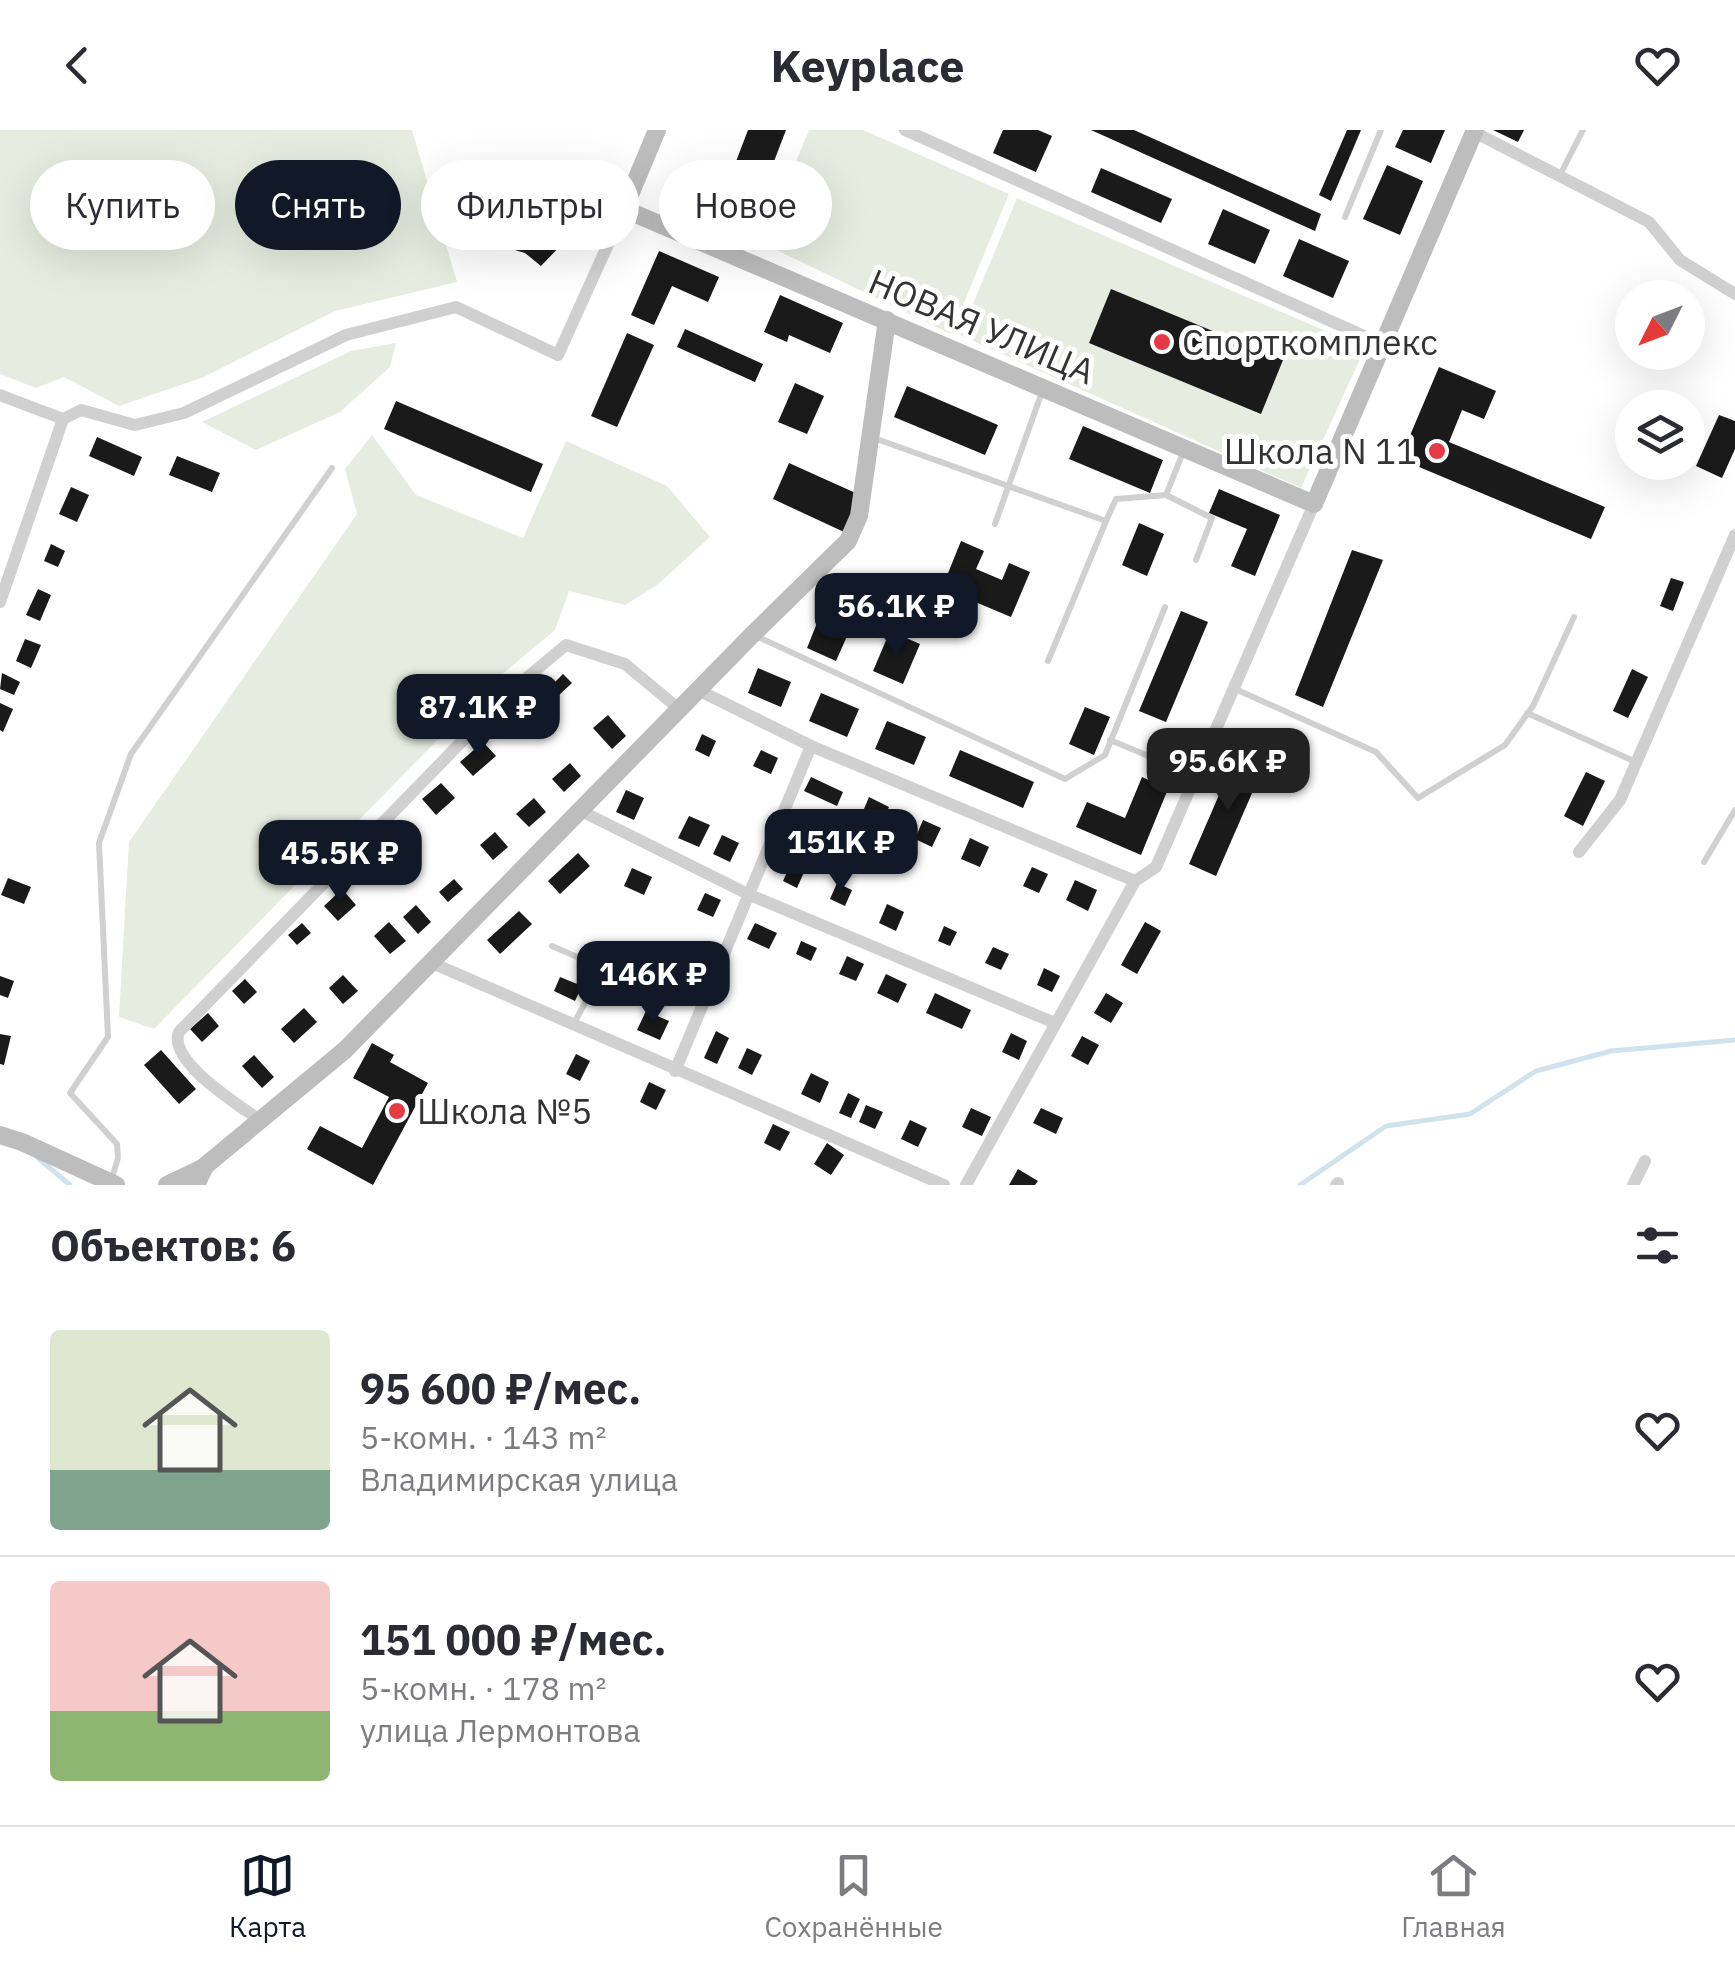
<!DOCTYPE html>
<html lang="ru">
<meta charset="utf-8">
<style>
body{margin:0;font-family:"IBM Plex Sans",sans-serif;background:#f7f7f7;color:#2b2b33;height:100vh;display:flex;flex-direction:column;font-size:38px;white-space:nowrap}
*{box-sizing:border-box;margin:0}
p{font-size:32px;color:#7c7c81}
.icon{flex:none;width:55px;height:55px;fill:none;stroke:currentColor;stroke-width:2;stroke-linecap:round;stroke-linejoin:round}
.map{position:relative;height:1055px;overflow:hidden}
.drawer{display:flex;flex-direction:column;background:#fff;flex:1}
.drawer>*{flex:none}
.guide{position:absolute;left:30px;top:30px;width:1000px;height:90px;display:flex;gap:20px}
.needle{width:65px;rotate:228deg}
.fabs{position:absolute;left:1615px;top:150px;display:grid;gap:20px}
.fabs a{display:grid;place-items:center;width:90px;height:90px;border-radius:50%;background:#fff;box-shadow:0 10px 40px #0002;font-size:50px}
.price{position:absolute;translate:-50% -85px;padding:0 22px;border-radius:20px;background:#111827;color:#fff;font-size:32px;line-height:65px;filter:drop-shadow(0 2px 5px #0008)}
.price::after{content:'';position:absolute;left:50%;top:60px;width:30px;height:22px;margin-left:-15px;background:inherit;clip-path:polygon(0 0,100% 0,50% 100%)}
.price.active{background:#222;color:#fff}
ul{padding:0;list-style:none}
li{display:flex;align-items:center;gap:30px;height:250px;padding:0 50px}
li+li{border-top:2px solid #e1e1e2}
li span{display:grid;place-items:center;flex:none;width:280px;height:200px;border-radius:10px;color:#555}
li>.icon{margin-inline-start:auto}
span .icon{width:120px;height:120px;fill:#fffc;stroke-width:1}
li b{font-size:42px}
h2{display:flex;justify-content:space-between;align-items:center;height:120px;padding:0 50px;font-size:42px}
.tag{padding:0 35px;border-radius:45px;background:#fff;box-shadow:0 10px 40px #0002;font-size:35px;line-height:90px}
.tag.active{background:#111827;color:#fff}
header{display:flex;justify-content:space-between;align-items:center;height:130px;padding:0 50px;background:#fff;font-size:45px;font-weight:800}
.menu{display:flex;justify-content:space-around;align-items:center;height:140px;border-top:2px solid #e1e1e2;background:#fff;font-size:28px;color:#7c7c81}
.menu a{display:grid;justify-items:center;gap:5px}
.menu .active{color:#111827}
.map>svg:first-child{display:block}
.green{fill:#e6ecdf}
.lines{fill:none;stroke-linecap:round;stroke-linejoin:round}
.stream{stroke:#cfe2ee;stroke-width:5}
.building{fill:#1a1a1a}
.lane{stroke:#d0d0d0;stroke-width:6}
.street{stroke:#d0d0d0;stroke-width:12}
.secondary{stroke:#bdbdbd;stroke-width:18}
.poi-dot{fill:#e63946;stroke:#fff;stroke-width:4}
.labels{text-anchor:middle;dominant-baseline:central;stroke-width:10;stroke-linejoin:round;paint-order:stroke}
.street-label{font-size:35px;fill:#333;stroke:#fff}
.poi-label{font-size:35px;fill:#333;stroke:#fff;text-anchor:start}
</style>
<header><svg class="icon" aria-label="back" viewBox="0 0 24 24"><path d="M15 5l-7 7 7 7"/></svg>Keyplace<svg class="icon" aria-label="heart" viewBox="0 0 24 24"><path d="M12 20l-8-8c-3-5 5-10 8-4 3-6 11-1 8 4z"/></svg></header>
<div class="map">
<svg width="1735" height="1055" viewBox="0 0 1735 1055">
<rect width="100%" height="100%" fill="#fff"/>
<g class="green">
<path d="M0,0H412L457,152L335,181L204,247L119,276L64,247L36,258L0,244Z"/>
<path d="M809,0H863L1009,64L951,204L762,113Z"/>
<path d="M1017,68L1365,218L1301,358L960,205Z"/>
<path d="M396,213L390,237L340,282L256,320L202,292L351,221Z"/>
<path d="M372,305L416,365L523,408L566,311L667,356L710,407L657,455L625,475L569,461L555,500L501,545L154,899L119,887L129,712L357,384L345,339Z"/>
</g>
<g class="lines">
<g class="stream">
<path d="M38,1028L70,1055"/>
<path d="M1300,1055L1386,996L1470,984L1536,941L1611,921L1735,910"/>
</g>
</g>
<g class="building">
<path d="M748,0H786L747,102L714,89Z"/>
<path d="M1003,0H1038L1052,6L1036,42L993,23Z"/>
<path d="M1091,0H1134L1321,84L1315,101Z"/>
<path d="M1347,0H1361L1331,71L1319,65Z"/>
<path d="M1403,0H1445L1431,33L1395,17Z"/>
<path d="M1493,0H1524L1518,12Z"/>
<path d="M1387,35L1423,51L1400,105L1363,89Z"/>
<path d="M1101,38L1172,69L1161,93L1091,62Z"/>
<path d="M1223,79L1270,100L1255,134L1208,114Z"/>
<path d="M503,82L527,84L547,91L565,111L541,136L525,123L501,116Z"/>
<path d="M1299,109L1349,131L1333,168L1283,146Z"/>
<path d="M659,121L719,147L708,172L672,156L654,195L631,185Z"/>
<path d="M1111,159L1283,230L1261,284L1089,213Z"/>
<path d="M780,165L843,193L830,223L789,205L787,212L764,202Z"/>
<path d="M685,199L763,234L755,252L677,217Z"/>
<path d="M627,203L654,215L617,297L591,286Z"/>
<path d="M1439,237L1496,261L1484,289L1462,280L1449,312L1605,377L1591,409L1400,329Z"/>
<path d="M795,253L824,266L807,304L778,292Z"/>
<path d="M907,256L998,295L985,325L894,287Z"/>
<path d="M396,271L543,334L531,362L384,299Z"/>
<path d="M1719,285L1735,291V319L1722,348L1696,336Z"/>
<path d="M1083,296L1163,330L1150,363L1069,329Z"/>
<path d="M97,307L142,327L134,346L89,326Z"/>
<path d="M177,326L220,343L212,362L169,345Z"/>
<path d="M789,333L860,365L844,402L773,369Z"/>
<path d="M71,357L89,365L77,392L59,384Z"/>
<path d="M1219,359L1280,385L1255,446L1231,436L1247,399L1209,383Z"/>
<path d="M1139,393L1164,404L1147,446L1122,435Z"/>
<path d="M961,411L984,421L976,439L1002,450L1009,433L1030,442L1011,487L942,458Z"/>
<path d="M51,414L65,421L58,437L44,431Z"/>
<path d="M1352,420L1383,430L1323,577L1295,565Z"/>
<path d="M1671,448L1684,452L1673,481L1660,476Z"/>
<path d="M38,459L51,465L40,491L26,485Z"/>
<path d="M1181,481L1208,492L1166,592L1139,581Z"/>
<path d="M821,483L852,495L836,531L807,518Z"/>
<path d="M890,501L920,514L903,554L873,541Z"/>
<path d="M25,509L41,515L31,538L16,531Z"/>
<path d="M758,538L791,552L781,577L748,563Z"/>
<path d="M1632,539L1648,547L1628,588L1613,581Z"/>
<path d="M2,543L20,552L14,565L0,559Z"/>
<path d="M563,544L572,553L558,566L550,557Z"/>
<path d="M821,563L859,579L847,607L809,591Z"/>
<path d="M0,573L13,579L3,602L0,600Z"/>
<path d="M1085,577L1110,587L1094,625L1069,614Z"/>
<path d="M522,579L530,588L516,601L508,592Z"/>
<path d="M608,585L626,606L612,619L593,598Z"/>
<path d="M887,591L926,607L914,635L875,619Z"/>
<path d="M702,604L716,611L709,627L695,620Z"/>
<path d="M483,612L496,626L473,646L460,632Z"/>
<path d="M1239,619L1266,631L1216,746L1189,734Z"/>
<path d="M761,620L778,628L771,644L753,636Z"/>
<path d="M960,620L1034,652L1023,678L949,646Z"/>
<path d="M570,633L581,646L564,662L552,649Z"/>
<path d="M1586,642L1605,651L1583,696L1564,686Z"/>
<path d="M811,647L843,662L837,676L804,661Z"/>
<path d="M1142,647L1168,659L1141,725L1076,697L1087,672L1125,688Z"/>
<path d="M441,653L455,668L436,685L422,669Z"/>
<path d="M626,660L644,668L634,690L616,682Z"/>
<path d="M869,667L889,677L881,695L861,686Z"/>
<path d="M534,668L546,682L529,697L516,684Z"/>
<path d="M689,686L710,695L699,717L678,708Z"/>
<path d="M923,690L941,698L932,717L915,709Z"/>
<path d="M400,694L411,707L397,720L385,708Z"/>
<path d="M495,702L508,717L493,730L480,715Z"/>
<path d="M722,705L739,713L730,732L713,724Z"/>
<path d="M970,708L989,717L980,737L961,729Z"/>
<path d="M376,718L392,736L375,751L359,733Z"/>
<path d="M578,723L590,736L560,764L548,751Z"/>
<path d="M791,733L805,740L797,758L783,751Z"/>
<path d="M1032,737L1048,744L1039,763L1023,756Z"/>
<path d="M632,738L652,747L644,765L624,756Z"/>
<path d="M8,748L31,757L24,774L1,765Z"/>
<path d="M454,749L463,759L448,772L439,762Z"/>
<path d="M1075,750L1097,760L1088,781L1066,770Z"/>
<path d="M837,753L852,760L845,776L830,769Z"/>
<path d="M342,759L356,775L338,791L324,776Z"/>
<path d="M705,763L721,770L713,787L697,780Z"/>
<path d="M887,774L904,782L896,801L879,793Z"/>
<path d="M416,775L431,792L418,804L403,787Z"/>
<path d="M519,781L532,794L500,824L487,810Z"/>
<path d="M389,792L406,811L390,824L374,806Z"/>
<path d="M1145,792L1161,801L1137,844L1121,835Z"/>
<path d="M302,793L311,803L297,815L288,805Z"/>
<path d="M755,793L777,803L769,819L747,809Z"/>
<path d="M944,796L957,802L950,816L938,811Z"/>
<path d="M801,811L817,818L811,831L796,824Z"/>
<path d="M993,817L1009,824L1001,840L985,833Z"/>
<path d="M847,826L864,834L856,851L839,844Z"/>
<path d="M679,834L696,842L688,859L671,852Z"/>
<path d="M1044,838L1060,846L1052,862L1037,855Z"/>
<path d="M886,844L907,854L898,873L877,863Z"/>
<path d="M343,845L358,861L343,874L329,858Z"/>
<path d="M0,846L14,851L8,868L0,865Z"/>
<path d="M560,847L582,856L575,871L554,861Z"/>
<path d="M245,849L257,862L244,874L232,861Z"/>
<path d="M935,863L971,880L962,899L926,883Z"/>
<path d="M1106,863L1123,873L1111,893L1094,883Z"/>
<path d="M304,878L317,892L294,913L281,899Z"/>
<path d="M646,881L669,891L660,910L637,900Z"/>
<path d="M208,883L219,896L202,912L190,899Z"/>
<path d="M716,901L729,908L717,934L704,928Z"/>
<path d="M1011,903L1027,911L1019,930L1002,922Z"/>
<path d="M0,904L11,906L4,935L0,934Z"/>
<path d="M1082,906L1099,915L1088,935L1071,926Z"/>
<path d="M372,913L394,925L390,932L428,953L373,1055L307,1019L320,996L362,1018L389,967L353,948Z"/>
<path d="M747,918L762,925L752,945L738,938Z"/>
<path d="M161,920L196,959L179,974L144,935Z"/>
<path d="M576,924L590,931L580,951L566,944Z"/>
<path d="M254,925L274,947L262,958L242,936Z"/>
<path d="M811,943L829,952L820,973L801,964Z"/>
<path d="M649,952L666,960L656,980L640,972Z"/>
<path d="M848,963L860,969L851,988L839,983Z"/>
<path d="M866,975L883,982L875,999L859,992Z"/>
<path d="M971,978L991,987L982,1006L962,997Z"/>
<path d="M1041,978L1063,988L1056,1004L1033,993Z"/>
<path d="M910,990L927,998L918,1017L901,1009Z"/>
<path d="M773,994L790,1002L780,1021L764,1013Z"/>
<path d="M827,1013L844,1025L831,1045L814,1034Z"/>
<path d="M1018,1039L1038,1051L1035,1055H1009Z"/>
</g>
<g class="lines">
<g class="lane">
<path d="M1560,45L1583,0"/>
<path d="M1345,87L1381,0"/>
<path d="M871,307L1106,391L1048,531"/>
<path d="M1184,320L1166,365L1212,388L1196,430"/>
<path d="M1106,391L1116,369L1166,365"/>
<path d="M995,394L1043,259"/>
<path d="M754,505L1065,649L1105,625L1165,477"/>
<path d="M1233,558L1376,622L1418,668L1505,615L1533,576L1574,487"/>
<path d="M1527,583L1636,632"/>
<path d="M1110,610L1194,645"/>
<path d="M1704,732L1735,680"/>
<path d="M552,816L584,830L592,860L573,895"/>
<path d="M111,1051L118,1028L117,1014L70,963L108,907L99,713L131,624L332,338"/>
</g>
<g class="street">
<path d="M905,0L1382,214"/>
<path d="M1474,2L1649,92L1680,130L1735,164"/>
<path d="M0,265L63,289L81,280L135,295L184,283L346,205L456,177L558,225L624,79"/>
<path d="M0,472L63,289"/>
<path d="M698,560L811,616L1135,751"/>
<path d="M581,681L750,765L1055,893"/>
<path d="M1579,722L1620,670L1735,405"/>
<path d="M432,833L944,1055"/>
<path d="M675,941L811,616"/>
<path d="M261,991C239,975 167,931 179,902L512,560L566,515L625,534L679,579"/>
<path d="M966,1055L1135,751L1156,737L1314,374"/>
<path d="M1336,1055L1338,1053"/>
<path d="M1633,1055L1645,1031"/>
</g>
<g class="secondary">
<path d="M657,0L624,79L1314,374L1475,0"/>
<path d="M0,1005L22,1012L116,1055"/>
<path d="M167,1055L205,1037"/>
<path d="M196,1055L205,1036L345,920L753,504L848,411L859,386L887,190"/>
</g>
</g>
<g class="poi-dot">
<circle cx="1162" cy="212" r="10"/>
<circle cx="1437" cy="321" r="10"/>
<circle cx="397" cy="981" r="10"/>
</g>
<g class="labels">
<g class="street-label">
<text transform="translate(982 196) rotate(23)">НОВАЯ УЛИЦА</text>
</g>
<g class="poi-label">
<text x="1182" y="212">Спорткомплекс</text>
<text x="1417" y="321" text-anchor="end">Школа N 11</text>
<text x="417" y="981">Школа №5</text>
</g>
</g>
</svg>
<div class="fabs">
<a><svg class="needle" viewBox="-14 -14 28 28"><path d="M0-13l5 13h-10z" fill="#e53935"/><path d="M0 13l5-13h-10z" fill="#7c7c81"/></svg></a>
<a><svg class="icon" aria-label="layers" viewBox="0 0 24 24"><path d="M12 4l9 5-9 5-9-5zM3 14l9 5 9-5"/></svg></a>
</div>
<b class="price" style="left:896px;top:528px">56.1K ₽</b>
<b class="price" style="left:478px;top:629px">87.1K ₽</b>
<b class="price active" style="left:1228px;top:683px">95.6K ₽</b>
<b class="price" style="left:841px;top:764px">151K ₽</b>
<b class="price" style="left:340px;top:775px">45.5K ₽</b>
<b class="price" style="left:653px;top:896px">146K ₽</b>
<div class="guide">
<a class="tag">Купить</a>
<a class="tag active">Снять</a>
<a class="tag">Фильтры</a>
<a class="tag">Новое</a>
</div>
</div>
<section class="drawer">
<h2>Объектов: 6<svg class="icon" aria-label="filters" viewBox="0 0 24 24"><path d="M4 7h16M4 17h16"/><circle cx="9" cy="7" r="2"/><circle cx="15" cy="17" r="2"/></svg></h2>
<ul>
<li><span style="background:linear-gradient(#dfe7d0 70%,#7fa58c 0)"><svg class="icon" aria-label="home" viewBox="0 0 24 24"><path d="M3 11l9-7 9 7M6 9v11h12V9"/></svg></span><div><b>95 600 ₽/мес.</b><p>5-комн. · 143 m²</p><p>Владимирская улица</p></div><svg class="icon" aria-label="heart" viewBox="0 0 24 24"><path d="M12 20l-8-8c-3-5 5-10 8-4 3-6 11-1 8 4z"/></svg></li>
<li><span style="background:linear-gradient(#f6c9c9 65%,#8fb573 0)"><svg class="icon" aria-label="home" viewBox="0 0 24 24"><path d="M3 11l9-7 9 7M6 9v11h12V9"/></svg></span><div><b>151 000 ₽/мес.</b><p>5-комн. · 178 m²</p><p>улица Лермонтова</p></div><svg class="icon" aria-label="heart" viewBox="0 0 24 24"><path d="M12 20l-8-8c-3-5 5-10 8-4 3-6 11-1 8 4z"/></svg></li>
</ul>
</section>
<nav class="menu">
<a class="active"><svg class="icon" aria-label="map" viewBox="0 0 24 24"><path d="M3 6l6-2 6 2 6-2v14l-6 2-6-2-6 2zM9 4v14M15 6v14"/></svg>Карта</a>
<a><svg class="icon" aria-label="saved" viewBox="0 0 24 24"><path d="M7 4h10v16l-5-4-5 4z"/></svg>Сохранённые</a>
<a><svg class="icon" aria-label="home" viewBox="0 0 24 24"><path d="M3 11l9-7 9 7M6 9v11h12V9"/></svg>Главная</a>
</nav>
